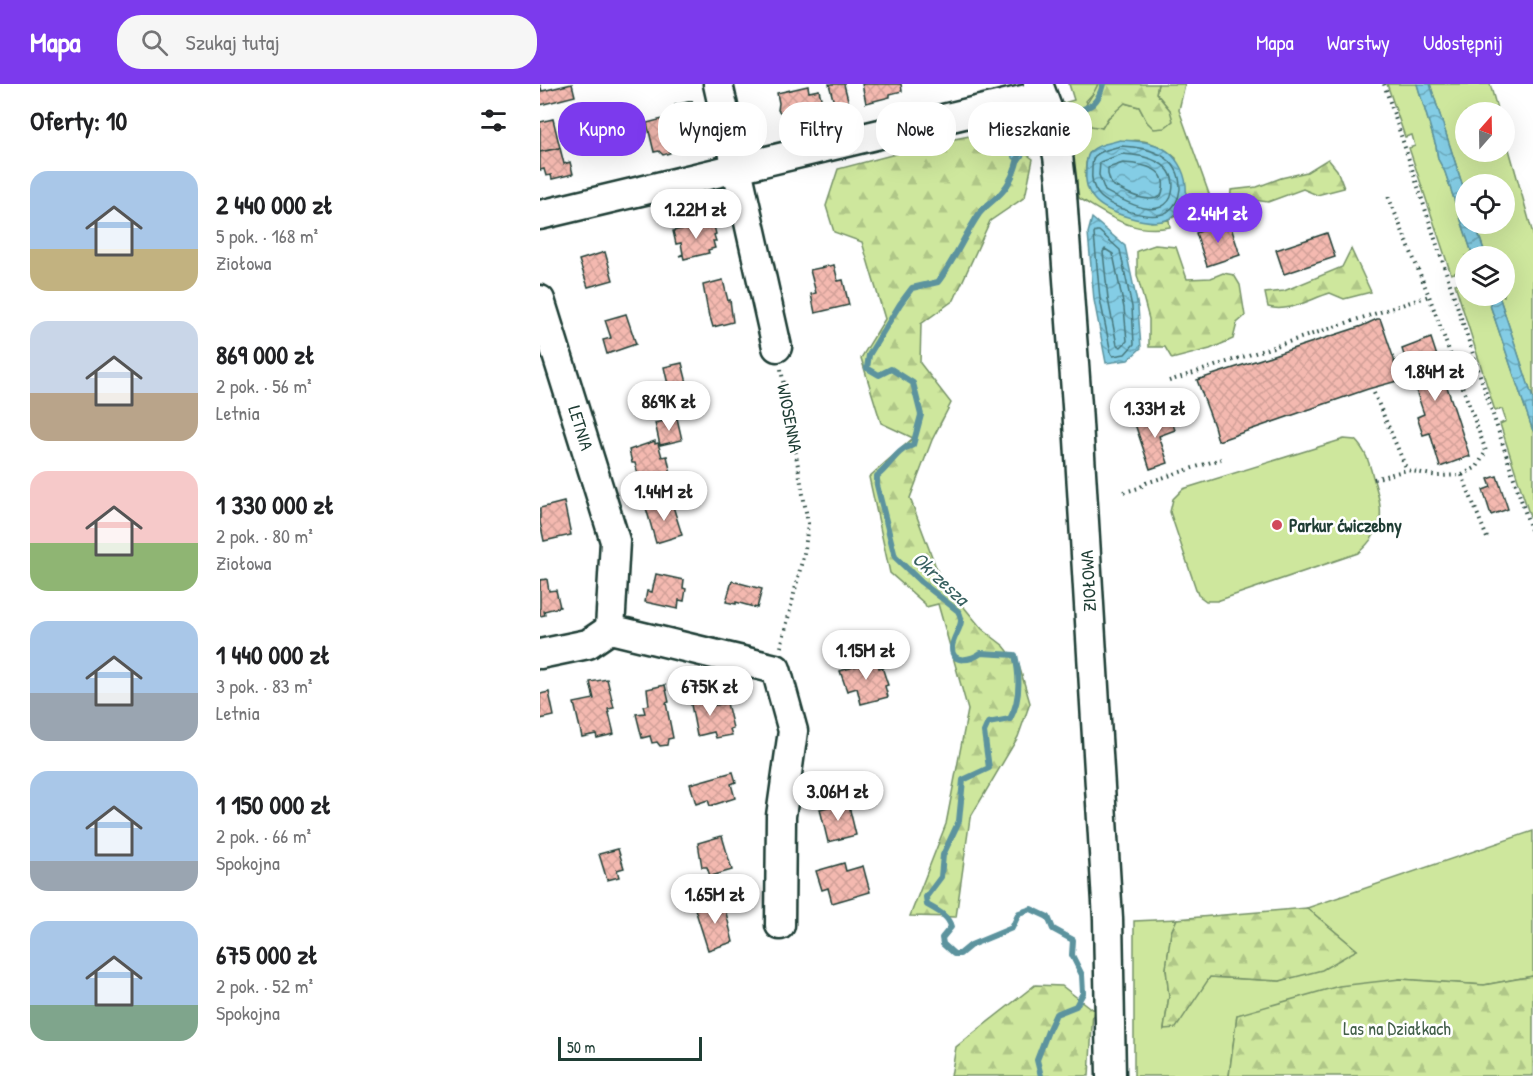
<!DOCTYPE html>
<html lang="pl">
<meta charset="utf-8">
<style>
body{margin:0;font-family:"Patrick Hand",sans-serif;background:#f6f6f6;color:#202124;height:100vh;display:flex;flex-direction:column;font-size:22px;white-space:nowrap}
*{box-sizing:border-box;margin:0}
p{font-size:20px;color:#757577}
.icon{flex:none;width:33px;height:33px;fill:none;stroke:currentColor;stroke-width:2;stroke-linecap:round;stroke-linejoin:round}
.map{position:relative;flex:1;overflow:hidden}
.panel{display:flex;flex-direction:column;background:#fff;width:540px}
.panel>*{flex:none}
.guide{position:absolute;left:18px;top:18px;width:570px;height:54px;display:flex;gap:12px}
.needle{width:39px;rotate:20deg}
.controls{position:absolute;left:915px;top:18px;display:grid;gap:12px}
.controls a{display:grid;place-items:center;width:60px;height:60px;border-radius:50%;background:#fff;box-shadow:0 6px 24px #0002;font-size:30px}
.scale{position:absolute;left:18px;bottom:15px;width:144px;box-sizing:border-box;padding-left:6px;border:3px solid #1f3d34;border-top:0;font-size:16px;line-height:21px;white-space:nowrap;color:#1f3d34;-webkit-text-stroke:4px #fff;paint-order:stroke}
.price{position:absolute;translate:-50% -51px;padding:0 14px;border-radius:21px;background:#fff;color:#222;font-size:20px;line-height:39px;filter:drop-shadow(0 2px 3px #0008)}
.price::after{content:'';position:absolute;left:50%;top:36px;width:18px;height:14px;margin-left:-9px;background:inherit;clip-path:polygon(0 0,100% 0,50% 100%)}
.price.selected{background:#7c3aed;color:#fff}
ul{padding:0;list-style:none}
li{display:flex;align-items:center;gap:18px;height:150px;padding:0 30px}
li span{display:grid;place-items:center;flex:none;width:168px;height:120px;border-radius:18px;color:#555}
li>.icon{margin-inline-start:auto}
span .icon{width:72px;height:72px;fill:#fffc;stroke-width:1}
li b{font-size:26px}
h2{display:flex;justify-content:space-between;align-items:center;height:72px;padding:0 30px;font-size:26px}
.tag{padding:0 21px;border-radius:24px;background:#fff;box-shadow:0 6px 24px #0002;font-size:21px;line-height:54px}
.tag.selected{background:#7c3aed;color:#fff}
header{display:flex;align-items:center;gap:36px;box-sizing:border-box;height:84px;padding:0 30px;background:#7c3aed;color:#fff}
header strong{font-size:28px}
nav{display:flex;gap:33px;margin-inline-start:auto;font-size:21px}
.search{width:420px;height:54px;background:#f6f6f6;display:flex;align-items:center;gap:15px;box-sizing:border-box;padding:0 21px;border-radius:24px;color:#757577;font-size:22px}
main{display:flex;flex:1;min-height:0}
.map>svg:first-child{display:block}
.green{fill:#cee79d;stroke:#769268;stroke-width:1.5}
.forest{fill:url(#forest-firs);stroke:#769268;stroke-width:1.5}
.water{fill:url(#water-waves);stroke:#5c939e;stroke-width:1.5}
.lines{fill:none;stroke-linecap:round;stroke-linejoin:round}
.shore{stroke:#47777b;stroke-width:1.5}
.stream{stroke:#5c939e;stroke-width:6}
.building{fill:url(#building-cross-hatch);stroke:#1f3d34;stroke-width:1.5}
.minor-casing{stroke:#1f3d34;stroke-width:33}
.path{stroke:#1f3d34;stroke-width:4;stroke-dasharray:1.5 4.5;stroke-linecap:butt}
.minor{stroke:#fff;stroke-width:28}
.poi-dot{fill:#d1495b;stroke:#fff;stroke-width:2}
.labels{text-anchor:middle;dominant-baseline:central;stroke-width:5;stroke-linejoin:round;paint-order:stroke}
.street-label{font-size:18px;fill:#1f3d34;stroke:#fff}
.poi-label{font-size:18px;font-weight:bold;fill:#1f3d34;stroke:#fff;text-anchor:start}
.park-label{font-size:18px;fill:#425f49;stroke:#fff}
.water-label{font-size:20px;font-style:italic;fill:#386160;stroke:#fff}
</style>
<header>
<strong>Mapa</strong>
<div class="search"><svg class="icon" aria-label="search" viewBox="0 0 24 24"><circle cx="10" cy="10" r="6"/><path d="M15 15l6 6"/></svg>Szukaj tutaj</div>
<nav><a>Mapa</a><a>Warstwy</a><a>Udostępnij</a></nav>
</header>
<main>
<section class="panel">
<h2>Oferty: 10<svg class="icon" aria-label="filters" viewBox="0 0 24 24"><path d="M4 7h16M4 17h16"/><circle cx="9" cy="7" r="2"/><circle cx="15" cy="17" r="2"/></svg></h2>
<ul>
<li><span style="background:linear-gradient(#a9c7e8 65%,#c2b280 0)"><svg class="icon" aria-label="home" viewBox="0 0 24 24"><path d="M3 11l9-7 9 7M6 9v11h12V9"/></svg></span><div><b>2 440 000 zł</b><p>5 pok. · 168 m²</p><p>Ziołowa</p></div></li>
<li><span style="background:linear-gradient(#c9d6e8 60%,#b9a48a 0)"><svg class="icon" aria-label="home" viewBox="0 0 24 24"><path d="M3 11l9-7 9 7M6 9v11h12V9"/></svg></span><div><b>869 000 zł</b><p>2 pok. · 56 m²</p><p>Letnia</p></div></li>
<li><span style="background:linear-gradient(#f6c9c9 60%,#8fb573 0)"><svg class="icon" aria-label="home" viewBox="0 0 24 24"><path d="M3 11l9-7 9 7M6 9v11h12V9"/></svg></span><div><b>1 330 000 zł</b><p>2 pok. · 80 m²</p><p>Ziołowa</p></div></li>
<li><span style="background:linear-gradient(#a9c7e8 60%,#9aa5b1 0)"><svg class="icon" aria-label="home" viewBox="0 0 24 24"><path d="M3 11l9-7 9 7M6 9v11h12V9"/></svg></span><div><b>1 440 000 zł</b><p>3 pok. · 83 m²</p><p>Letnia</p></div></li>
<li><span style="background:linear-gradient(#a9c7e8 75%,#9aa5b1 0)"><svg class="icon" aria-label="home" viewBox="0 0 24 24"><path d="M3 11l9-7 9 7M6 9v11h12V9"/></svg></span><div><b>1 150 000 zł</b><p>2 pok. · 66 m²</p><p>Spokojna</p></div></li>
<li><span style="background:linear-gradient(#a9c7e8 70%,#7fa58c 0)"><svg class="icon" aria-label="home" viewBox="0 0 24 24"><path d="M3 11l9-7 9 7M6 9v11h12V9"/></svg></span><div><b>675 000 zł</b><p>2 pok. · 52 m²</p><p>Spokojna</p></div></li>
</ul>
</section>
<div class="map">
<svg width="993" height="992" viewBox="0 0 993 992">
<defs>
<pattern id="forest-firs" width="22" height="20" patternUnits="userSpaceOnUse" patternTransform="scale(1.5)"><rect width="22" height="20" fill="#cee79d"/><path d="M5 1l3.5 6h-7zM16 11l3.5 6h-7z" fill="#b0c788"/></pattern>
<pattern id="water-waves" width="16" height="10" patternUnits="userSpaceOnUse" patternTransform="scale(1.5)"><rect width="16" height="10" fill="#84cde5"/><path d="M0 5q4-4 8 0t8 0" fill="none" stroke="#6ba8ba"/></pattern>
<pattern id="building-cross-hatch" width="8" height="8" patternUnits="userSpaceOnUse" patternTransform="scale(1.5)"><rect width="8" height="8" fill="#f4b9b0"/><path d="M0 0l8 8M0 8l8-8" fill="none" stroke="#d1a098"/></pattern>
</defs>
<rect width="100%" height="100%" fill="#fff"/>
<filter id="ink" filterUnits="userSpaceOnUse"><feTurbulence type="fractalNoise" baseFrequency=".0167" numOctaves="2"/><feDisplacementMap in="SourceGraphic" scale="12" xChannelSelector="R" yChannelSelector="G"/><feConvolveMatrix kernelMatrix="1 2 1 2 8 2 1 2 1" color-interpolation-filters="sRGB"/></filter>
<g filter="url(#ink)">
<g class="green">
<path d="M529,0H558L555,7L546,17L562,44L568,34L584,19L599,23L607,38L630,26L616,9L618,0H645L639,26L673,121L628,135L640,125L636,74C605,48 584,55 550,68L546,79L545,93L611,138L629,136L630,143C591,150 571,133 539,114L531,64H525L517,21L534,16Z"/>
<path d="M847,0H877L896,62L898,75L905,88L933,172H926V212H947L993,347V442L960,340L966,337L962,325L955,327L915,200L920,199L918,188L911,190L869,64L875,62L872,51L865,53Z"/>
<path d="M890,0H950L958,28H926V68H964L965,51L993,150V315L959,212H964V172H946L935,140H964V100H926L925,109Z"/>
<path d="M804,355L815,356C826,367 829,378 833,393C843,426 847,444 818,469L677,517H666L658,511L630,428L633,415L643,405Z"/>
<path d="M993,747V892L944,901L860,895L697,931L689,992H594V837L637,835L631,849L626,885L629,912L624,945L670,893L740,897L817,866L767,824Z"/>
</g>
<g class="forest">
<path d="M558,0H618L616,9L630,26L633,37L624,44L614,45L607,38L599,23L585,19L568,34L562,44L551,42L541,31C546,18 553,12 558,0Z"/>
<path d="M455,47L493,75L485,113L450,137L414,216L381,240L380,279L411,319L392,356L370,414L400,494L442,545L464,562L479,581L490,619L478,653L430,734L416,833L370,832L406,740L428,626L398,520L386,523L385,520L350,489L329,393L373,354L341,339L321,274L345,235L322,158L294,148L286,122L298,85L409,56Z"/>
<path d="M788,75L797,86L804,104L777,111L763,105L728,118L707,115L690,121L691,106L717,103L741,94L767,88Z"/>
<path d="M615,161L636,163L647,195L671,194L683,189L694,191L700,201L705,232L697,239L693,255L670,265L632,275L625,263H609V235L597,191V167Z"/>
<path d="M811,165L831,208L804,215L790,209C770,215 749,229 728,223L725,209L744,207L802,183Z"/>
<path d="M767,824L817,866L782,886L740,897L670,893L636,944L624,945L629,912L626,885L631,848L637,835Z"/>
<path d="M993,892V992H689L697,931L799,902L860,895L944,901Z"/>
<path d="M495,901L522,902L553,926L549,992H411L416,963Z"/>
</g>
<g class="water">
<path d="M877,0H890L925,109L926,140H935L946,172H933L905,88L898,75L896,62Z"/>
<path d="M486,46L490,47L489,64L480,77L472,74C470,62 475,51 486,46Z"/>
<path d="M580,56C596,57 611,57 624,65C648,79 658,124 626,136C609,142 565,129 554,115C547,107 545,95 546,85C546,79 547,72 550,68C557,60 571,59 580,56Z"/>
<path d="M552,134L585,162L598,223L601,264L588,276L566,279L554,216L548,149Z"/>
<path d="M947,212H959L993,315V347Z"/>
</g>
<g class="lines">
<g class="shore">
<path d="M581,62C608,63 641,71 640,105C639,115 635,123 627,128C612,138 570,124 559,111C553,104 551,94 552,85C552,81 552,75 555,72C561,66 574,64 581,62Z"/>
<path d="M582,70C605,71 639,78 632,109C631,115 627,120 621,123C606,130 578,114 565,107L559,91L560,78Z"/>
<path d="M583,79C603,80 632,84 621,112C607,121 584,108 571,100L568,90V84Z"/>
<path d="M556,147H559L580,166L592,223L594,260L585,270L573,272L571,269L560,215L554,150Z"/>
<path d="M565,165L573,170L584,224L587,257L581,263L577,261L568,215L563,168Z"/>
</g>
<g class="stream">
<path d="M525,31C547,23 557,25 563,0"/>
<path d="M485,52L492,42"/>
<path d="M479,70C476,84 472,97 462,108C455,116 446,121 439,130C424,152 414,177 398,198L372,204L360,220L329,271L327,284L339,291L351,285L373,299L381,331L373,361C355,366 351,382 337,392V401L355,473L381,498L418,527C427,540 413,550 412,563C411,582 433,575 441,569L475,571C480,593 481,615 470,635L448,639L444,648L449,684L423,696L419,737L403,771L401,793L386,813L387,821C396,826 409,832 411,843L402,854L403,860L414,870H420L431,861L472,844L479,829L491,825L508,833L513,845L533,856L532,871L542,891L543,909L536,922L516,930L508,947L497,976L501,992"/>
</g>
</g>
<g class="building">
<path d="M32,0L35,12L0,21V1L2,7Z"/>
<path d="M289,0H304L309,20L295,23Z"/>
<path d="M322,0H361L362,7L350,10V13L326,19Z"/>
<path d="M268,2L269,8L279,6L285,31L275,33L274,31L243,38L241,29L238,26L239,19L237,9Z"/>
<path d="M152,17L160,51L140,56L142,62L131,64L130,69L123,71L119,67L114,68L107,39L138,31L135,21Z"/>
<path d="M13,35L20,64L0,68V38Z"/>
<path d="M20,64L24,80L30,78L33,90L12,95L11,91L6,92L4,85L0,86V68Z"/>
<path d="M689,137L700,171L667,182L656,149Z"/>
<path d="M173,138L176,150L174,151L176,157H173L175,164L168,166L169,169L144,175L143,171L139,172L143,170L141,159L136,160L133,147Z"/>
<path d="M787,149L795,173L744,190L736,166Z"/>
<path d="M65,168L73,196L48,203L39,176Z"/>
<path d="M294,181L298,197L303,196L309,221L275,229L271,210L276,209L270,186Z"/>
<path d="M183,196L188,217L190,216L193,238L173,243L170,233H169L163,201Z"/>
<path d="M86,230L96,260L67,270L63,256L71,254L65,236Z"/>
<path d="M837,235H840L841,237L861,296L828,305L678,357L674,342L657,296L822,242Z"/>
<path d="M891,254L930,373H927L900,383L890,349L883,351L877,333L884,330L868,283L856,286L854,278L865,274L862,265Z"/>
<path d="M142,279L153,323L128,329L124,315L131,314L124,283Z"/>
<path d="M629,329L635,346L619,352L628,379L610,385L595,340Z"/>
<path d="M137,334L142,356L120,361L115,339Z"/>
<path d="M115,357V360L118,359L122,373L127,372L131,390L100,398L95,379H92L89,366Z"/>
<path d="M957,392L968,425L951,431L943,406L951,403L948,395Z"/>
<path d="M131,416L142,451L116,459L106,424Z"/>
<path d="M24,418L31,451L4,457L0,438V424Z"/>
<path d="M116,490L144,496L143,504L146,505L144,517L139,516L138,525L105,518L107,507L112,508Z"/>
<path d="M7,495L9,507L16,506L20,523L4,527L5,531L0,532V496Z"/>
<path d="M192,497L222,505L217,524L196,518V520L186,518Z"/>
<path d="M337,576L339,584L342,583L348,601L345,602L348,613L321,620L317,604L307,607L300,587Z"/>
<path d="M67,595L74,624L68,625L74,650L57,654L56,650L42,653L34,619L54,615L50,598Z"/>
<path d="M125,601L129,618L126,619L133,654L128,655L127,661L120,662L117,658L112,659L110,652L102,654L96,630L105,629L103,622L109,621L107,605Z"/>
<path d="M162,607L166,623L187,619L193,644L190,645L192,651L176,654L174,648L157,652L149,610Z"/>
<path d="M9,608L14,632L0,635V610Z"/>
<path d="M193,688L196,698L191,700L195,714L170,722L168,716L156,720L150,700Z"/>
<path d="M308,718L316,751L288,758L280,725Z"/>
<path d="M182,752L192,786L168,793L170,792L167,783H162L158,759Z"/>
<path d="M78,765L84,784L77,786L79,793L67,796L59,770Z"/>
<path d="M304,779L306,787L323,782L330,808L292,819L288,804L282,806L276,787Z"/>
<path d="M183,816L193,858L168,866L155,825Z"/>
</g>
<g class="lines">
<defs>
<g id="minor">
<path d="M178,0L237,263"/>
<path d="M498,0L507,24L518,72L521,97L537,322L568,835L571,992"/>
<path d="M0,131L491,14L499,5"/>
<path d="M0,216L75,457L70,545"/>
<path d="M70,545L236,585L253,647L241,732L240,841"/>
<path d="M0,570L48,560L70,545"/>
</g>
</defs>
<use href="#minor" class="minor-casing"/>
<g class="path">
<path d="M844,0L993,452"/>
<path d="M241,285L268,439L265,465L241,563"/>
<path d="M629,297L889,212"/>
<path d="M834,309L867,386"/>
<path d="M922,391L947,454"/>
<path d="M834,395L867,386L897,392L922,391L937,383L946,367L889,212L848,112"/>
<path d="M584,408L599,404L606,399L681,375"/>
</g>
<use href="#minor" class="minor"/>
</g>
</g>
<circle class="poi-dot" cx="737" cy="441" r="6"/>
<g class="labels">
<g class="street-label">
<text transform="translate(250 334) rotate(79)">WIOSENNA</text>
<text transform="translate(41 344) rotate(73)">LETNIA</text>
<text transform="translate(548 497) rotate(-93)">ZIOŁOWA</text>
</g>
<g class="poi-label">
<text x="749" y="441">Parkur ćwiczebny</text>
</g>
<g class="park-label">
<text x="857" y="944">Las na Działkach</text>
</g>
<g class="water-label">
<text transform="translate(401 494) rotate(43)">Okrzesza</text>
</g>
</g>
</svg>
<div class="controls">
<a><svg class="needle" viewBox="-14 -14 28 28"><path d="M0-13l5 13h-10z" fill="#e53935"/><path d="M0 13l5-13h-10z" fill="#757577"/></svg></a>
<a><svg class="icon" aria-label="locate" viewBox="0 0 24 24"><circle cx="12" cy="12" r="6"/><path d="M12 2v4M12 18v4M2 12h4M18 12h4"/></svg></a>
<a><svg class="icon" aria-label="layers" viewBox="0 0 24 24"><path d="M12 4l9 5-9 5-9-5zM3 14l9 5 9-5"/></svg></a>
</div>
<div class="scale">50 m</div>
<b class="price" style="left:156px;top:156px">1.22M zł</b>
<b class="price selected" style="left:678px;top:160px">2.44M zł</b>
<b class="price" style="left:895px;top:318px">1.84M zł</b>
<b class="price" style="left:129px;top:348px">869K zł</b>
<b class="price" style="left:615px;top:355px">1.33M zł</b>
<b class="price" style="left:124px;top:438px">1.44M zł</b>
<b class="price" style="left:326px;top:597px">1.15M zł</b>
<b class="price" style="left:170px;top:633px">675K zł</b>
<b class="price" style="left:298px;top:738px">3.06M zł</b>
<b class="price" style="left:175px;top:841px">1.65M zł</b>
<div class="guide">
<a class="tag selected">Kupno</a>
<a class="tag">Wynajem</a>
<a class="tag">Filtry</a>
<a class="tag">Nowe</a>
<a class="tag">Mieszkanie</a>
</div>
</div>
</main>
